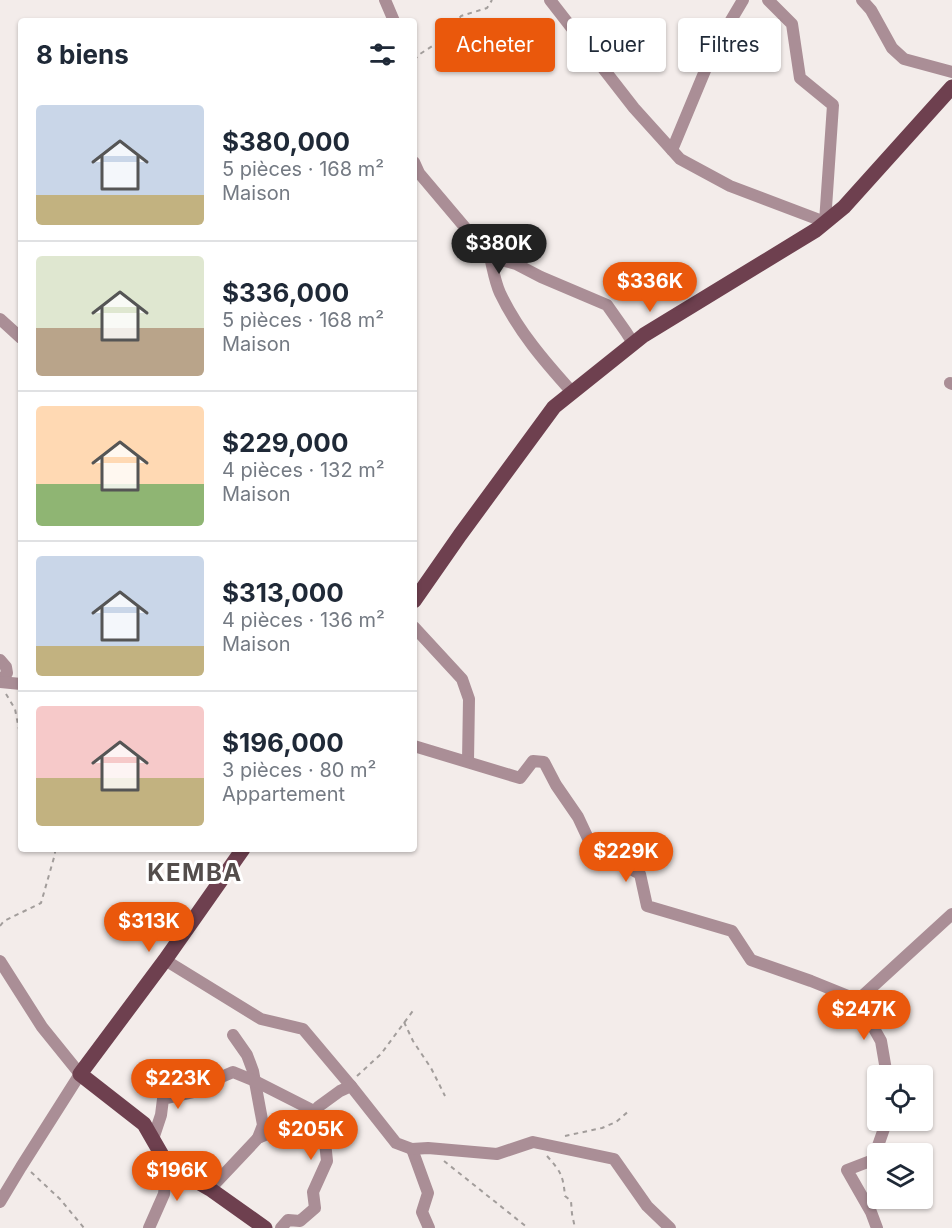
<!DOCTYPE html>
<html lang="fr">
<meta charset="utf-8">
<style>
body{margin:0;font-family:Inter,sans-serif;background:#f6f6f7;color:#1f2937;height:100vh;display:flex;flex-direction:column;font-size:22px;white-space:nowrap}
*{box-sizing:border-box;margin:0}
p{font-size:20px;color:#747a83}
.icon{flex:none;width:33px;height:33px;fill:none;stroke:currentColor;stroke-width:2;stroke-linecap:round;stroke-linejoin:round}
.map{position:relative;flex:1;overflow:hidden}
.panel{position:absolute;left:18px;top:18px;width:399px;height:834px;display:flex;flex-direction:column;background:#fff;border-radius:6px;box-shadow:0 2px 4px #0004}
.panel>*{flex:none}
.top-card{position:absolute;left:435px;top:18px;width:426px;height:54px;display:flex;gap:12px}
.fabs{position:absolute;left:867px;top:1065px;display:grid;gap:12px}
.fabs a{display:grid;place-items:center;width:66px;height:66px;border-radius:6px;background:#fff;box-shadow:0 2px 4px #0004;font-size:30px}
.price{position:absolute;translate:-50% -51px;padding:0 14px;border-radius:21px;background:#ea580c;color:#fff;font-size:20px;line-height:39px;filter:drop-shadow(0 2px 3px #0008)}
.price::after{content:'';position:absolute;left:50%;top:36px;width:18px;height:14px;margin-left:-9px;background:inherit;clip-path:polygon(0 0,100% 0,50% 100%)}
.price.active{background:#222;color:#fff}
ul{padding:0;list-style:none}
li{display:flex;align-items:center;gap:18px;height:150px;padding:0 18px}
li+li{border-top:2px solid #e0e1e3}
li span{display:grid;place-items:center;flex:none;width:168px;height:120px;border-radius:6px;color:#555}
li>.icon{margin-inline-start:auto}
span .icon{width:72px;height:72px;fill:#fffc;stroke-width:1}
li b{font-size:26px}
h2{display:flex;justify-content:space-between;align-items:center;height:72px;padding:0 18px;font-size:26px}
.tag{padding:0 21px;border-radius:6px;background:#fff;box-shadow:0 2px 4px #0004;font-size:21px;line-height:54px}
.tag.active{background:#ea580c;color:#fff}
.map>svg:first-child{display:block}
.lines{fill:none;stroke-linecap:round;stroke-linejoin:round}
.path{stroke:#a29d9b;stroke-width:2;stroke-dasharray:4.5 4.5;stroke-linecap:butt}
.minor{stroke:#aa8e96;stroke-width:12}
.major{stroke:#6e404f;stroke-width:15}
.labels{text-anchor:middle;dominant-baseline:central;stroke-width:6;stroke-linejoin:round;paint-order:stroke}
.district-label{font-size:24px;font-weight:bold;letter-spacing:1.5px;fill:#534d4b;stroke:#fff}
</style>
<div class="map">
<svg width="952" height="1228" viewBox="0 0 952 1228">
<rect width="100%" height="100%" fill="#f3ecea"/>
<g class="lines">
<g class="path">
<path d="M414,60L420,54L443,39L461,16L487,8L492,0"/>
<path d="M6,694L15,709L21,740"/>
<path d="M0,926L4,921L41,903L55,854V849"/>
<path d="M404,1022L413,1041L431,1068L445,1096"/>
<path d="M357,1076L381,1054L415,1008"/>
<path d="M565,1136L602,1128L616,1122L630,1110"/>
<path d="M547,1156C561,1172 563,1175 565,1196L571,1201L572,1214L575,1228"/>
<path d="M444,1161L528,1228"/>
<path d="M31,1172L60,1199L84,1228"/>
</g>
<g class="minor">
<path d="M385,0L394,21"/>
<path d="M550,0L634,108L680,159L730,186L825,222L833,105L800,78L792,24L768,0"/>
<path d="M862,0L871,10L892,48L904,59L952,72"/>
<path d="M672,150L714,49L743,0"/>
<path d="M414,162L419,173L490,257L516,264L541,277L607,305L626,332L633,343"/>
<path d="M490,257C493,269 495,282 500,293C518,331 545,362 572,392"/>
<path d="M0,319L21,338"/>
<path d="M950,383L952,384"/>
<path d="M414,627L462,679L469,699L468,761"/>
<path d="M0,660L6,667L7,673L0,681"/>
<path d="M0,682L21,684"/>
<path d="M414,746L520,778L533,761L544,762L556,785L578,817L593,849L640,874L647,906L732,931L751,960L811,981L858,1000L881,1041L887,1076"/>
<path d="M165,960L261,1019L303,1029L351,1086"/>
<path d="M0,961L42,1027L80,1074L21,1167L0,1202"/>
<path d="M858,1000L952,914"/>
<path d="M233,1035L247,1055L253,1071L263,1125L258,1138"/>
<path d="M153,1139L161,1115L163,1099L194,1092L200,1084L206,1080L212,1081L233,1072L255,1081L318,1113L325,1142L327,1161L313,1192L315,1208L300,1221L288,1220L281,1228"/>
<path d="M412,1149L428,1193L422,1212L429,1228"/>
<path d="M210,1189L258,1138L318,1113V1107L340,1091L351,1086L396,1143L412,1149L428,1148L497,1154L533,1142L614,1159L647,1206L670,1228"/>
<path d="M149,1228L164,1194L167,1164"/>
<path d="M877,1228L871,1212L847,1170L873,1160L887,1120"/>
</g>
<g class="major">
<path d="M414,601L460,535L554,407L644,335L816,230L844,207L952,87"/>
<path d="M243,849L165,960L80,1074L144,1124L167,1164L210,1189L265,1228"/>
</g>
</g>
<g class="labels">
<g class="district-label">
<text x="195" y="872">KEMBA</text>
</g>
</g>
</svg>
<div class="fabs">
<a><svg class="icon" aria-label="locate" viewBox="0 0 24 24"><circle cx="12" cy="12" r="6"/><path d="M12 2v4M12 18v4M2 12h4M18 12h4"/></svg></a>
<a><svg class="icon" aria-label="layers" viewBox="0 0 24 24"><path d="M12 4l9 5-9 5-9-5zM3 14l9 5 9-5"/></svg></a>
</div>
<b class="price active" style="left:499px;top:275px">$380K</b>
<b class="price" style="left:650px;top:313px">$336K</b>
<b class="price" style="left:626px;top:883px">$229K</b>
<b class="price" style="left:149px;top:953px">$313K</b>
<b class="price" style="left:864px;top:1041px">$247K</b>
<b class="price" style="left:178px;top:1110px">$223K</b>
<b class="price" style="left:311px;top:1161px">$205K</b>
<b class="price" style="left:177px;top:1202px">$196K</b>
<div class="top-card">
<a class="tag active">Acheter</a>
<a class="tag">Louer</a>
<a class="tag">Filtres</a>
</div>
<section class="panel">
<h2>8 biens<svg class="icon" aria-label="filters" viewBox="0 0 24 24"><path d="M4 7h16M4 17h16"/><circle cx="9" cy="7" r="2"/><circle cx="15" cy="17" r="2"/></svg></h2>
<ul>
<li><span style="background:linear-gradient(#c9d6e8 75%,#c2b280 0)"><svg class="icon" aria-label="home" viewBox="0 0 24 24"><path d="M3 11l9-7 9 7M6 9v11h12V9"/></svg></span><div><b>$380,000</b><p>5 pièces · 168 m²</p><p>Maison</p></div></li>
<li><span style="background:linear-gradient(#dfe7d0 60%,#b9a48a 0)"><svg class="icon" aria-label="home" viewBox="0 0 24 24"><path d="M3 11l9-7 9 7M6 9v11h12V9"/></svg></span><div><b>$336,000</b><p>5 pièces · 168 m²</p><p>Maison</p></div></li>
<li><span style="background:linear-gradient(#ffd9b3 65%,#8fb573 0)"><svg class="icon" aria-label="home" viewBox="0 0 24 24"><path d="M3 11l9-7 9 7M6 9v11h12V9"/></svg></span><div><b>$229,000</b><p>4 pièces · 132 m²</p><p>Maison</p></div></li>
<li><span style="background:linear-gradient(#c9d6e8 75%,#c2b280 0)"><svg class="icon" aria-label="home" viewBox="0 0 24 24"><path d="M3 11l9-7 9 7M6 9v11h12V9"/></svg></span><div><b>$313,000</b><p>4 pièces · 136 m²</p><p>Maison</p></div></li>
<li><span style="background:linear-gradient(#f6c9c9 60%,#c2b280 0)"><svg class="icon" aria-label="home" viewBox="0 0 24 24"><path d="M3 11l9-7 9 7M6 9v11h12V9"/></svg></span><div><b>$196,000</b><p>3 pièces · 80 m²</p><p>Appartement</p></div></li>
</ul>
</section>
</div>
